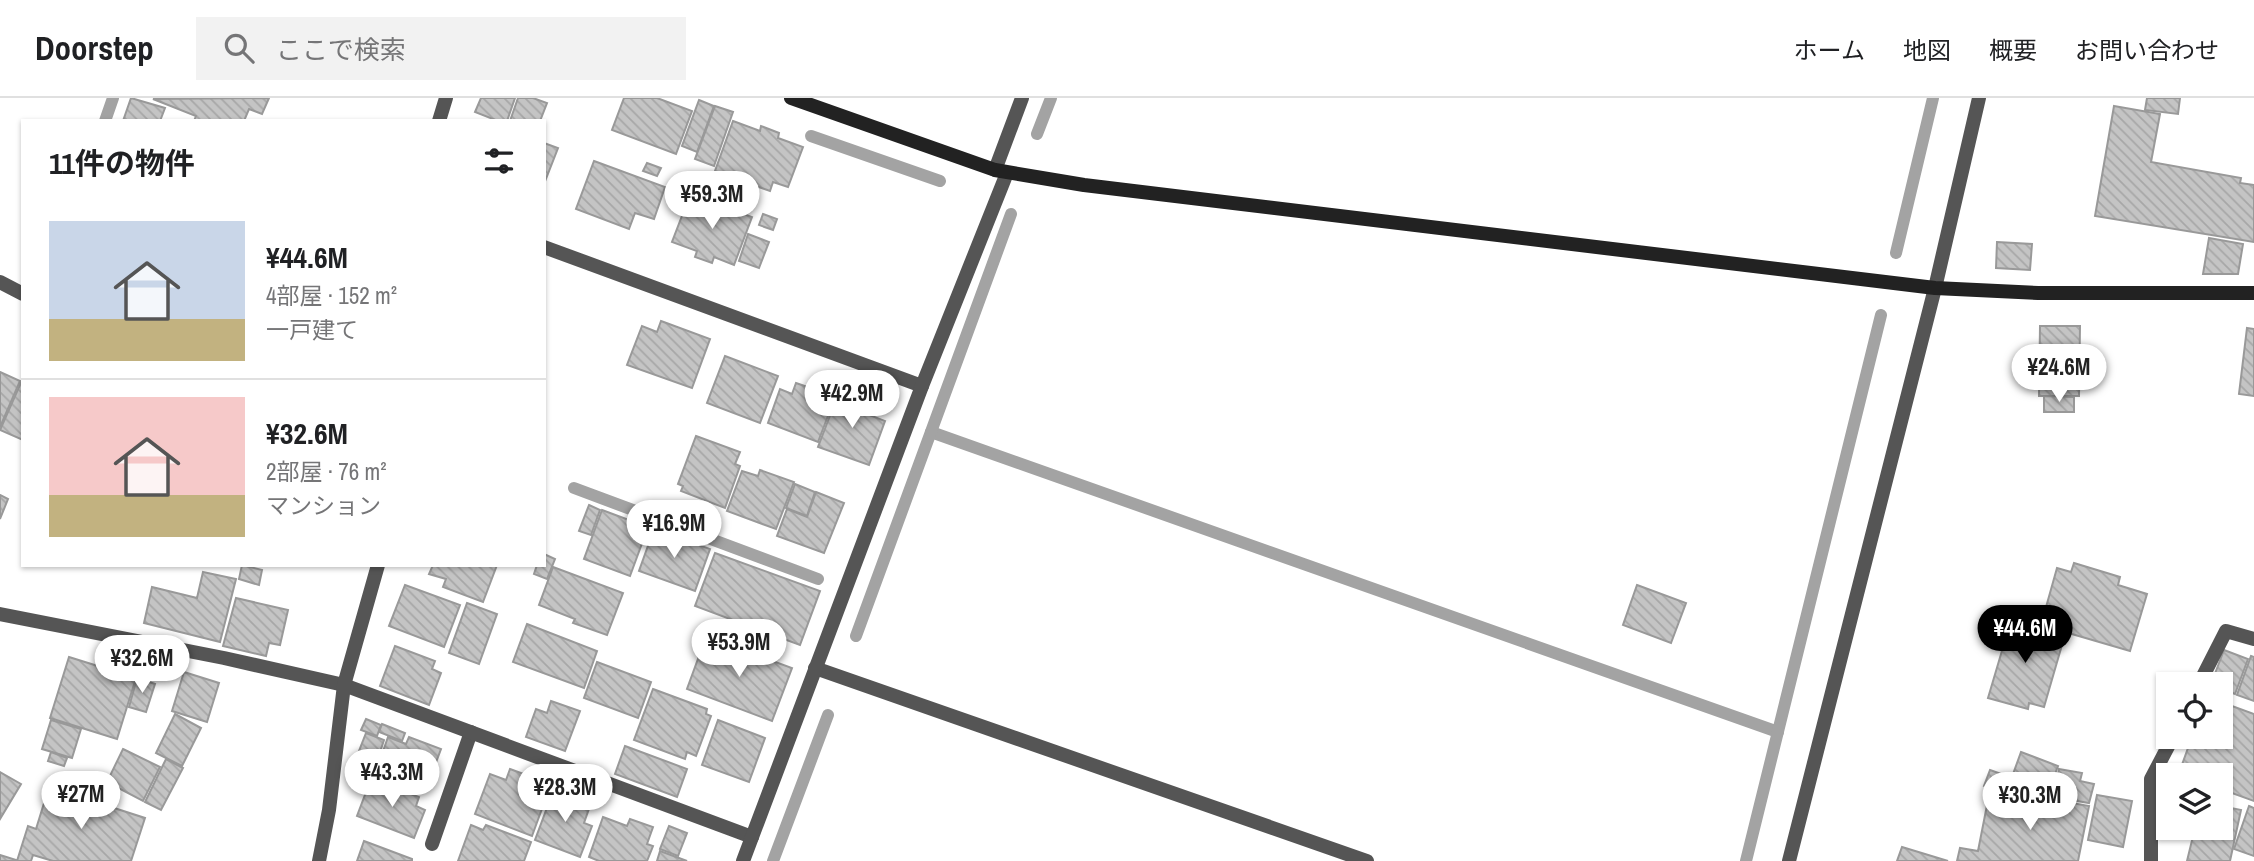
<!DOCTYPE html>
<html lang="ja">
<meta charset="utf-8">
<style>
body{margin:0;font-family:"Archivo Narrow","Noto Sans JP",sans-serif;background:#f2f2f2;color:#202124;height:100vh;display:flex;flex-direction:column;font-size:26px;white-space:nowrap}
*{box-sizing:border-box;margin:0}
p{font-size:23px;color:#757577}
.icon{flex:none;width:38px;height:38px;fill:none;stroke:currentColor;stroke-width:2;stroke-linecap:round;stroke-linejoin:round}
.map{position:relative;flex:1;overflow:hidden}
.panel{position:absolute;left:21px;top:21px;width:525px;height:448px;display:flex;flex-direction:column;background:#fff;border-radius:0px;box-shadow:0 2px 5px #0004}
.panel>*{flex:none}
.buttons{position:absolute;left:2156px;top:574px;display:grid;gap:14px}
.buttons a{display:grid;place-items:center;width:77px;height:77px;border-radius:0px;background:#fff;box-shadow:0 2px 5px #0004;font-size:35px}
.price{position:absolute;translate:-50% -60px;padding:0 16px;border-radius:24px;background:#fff;color:#222;font-size:23px;line-height:46px;filter:drop-shadow(0 2px 4px #0008)}
.price::after{content:'';position:absolute;left:50%;top:42px;width:21px;height:16px;margin-left:-10px;background:inherit;clip-path:polygon(0 0,100% 0,50% 100%)}
.price.current{background:#000;color:#fff}
ul{padding:0;list-style:none}
li{display:flex;align-items:center;gap:21px;height:175px;padding:0 28px}
li+li{border-top:2px solid #e0e0e0}
li span{display:grid;place-items:center;flex:none;width:196px;height:140px;border-radius:0px;color:#555}
li>.icon{margin-inline-start:auto}
span .icon{width:84px;height:84px;fill:#fffc;stroke-width:1}
li b{font-size:30px}
h2{display:flex;justify-content:space-between;align-items:center;height:84px;padding:0 28px;font-size:30px}
header{display:flex;align-items:center;gap:42px;box-sizing:border-box;height:98px;padding:0 35px;background:#fff;border-bottom:2px solid #e0e0e0}
header strong{font-size:33px}
nav{display:flex;gap:38px;margin-inline-start:auto;font-size:24px}
.search{width:490px;height:63px;background:#f2f2f2;display:flex;align-items:center;gap:18px;box-sizing:border-box;padding:0 24px;border-radius:0px;color:#757577;font-size:26px}
.map>svg:first-child{display:block}
.lines{fill:none;stroke-linecap:round;stroke-linejoin:round}
.stream{stroke:#a3a3a3;stroke-width:12}
.building{fill:url(#building-back-hatch);stroke:#999;stroke-width:2}
.lane{stroke:#555;stroke-width:14}
.street{stroke:#555;stroke-width:14}
.secondary{stroke:#222;stroke-width:14}
</style>
<header>
<strong>Doorstep</strong>
<div class="search"><svg class="icon" aria-label="search" viewBox="0 0 24 24"><circle cx="10" cy="10" r="6"/><path d="M15 15l6 6"/></svg>ここで検索</div>
<nav><a>ホーム</a><a>地図</a><a>概要</a><a>お問い合わせ</a></nav>
</header>
<div class="map">
<svg width="2254" height="763" viewBox="0 0 2254 763">
<defs>
<pattern id="building-back-hatch" width="6" height="6" patternUnits="userSpaceOnUse" patternTransform="scale(1.75)"><rect width="6" height="6" fill="#c4c4c4"/><path d="M-1 5l2 2M0 0l6 6M5-1l2 2" fill="none" stroke="#a7a7a7"/></pattern>
</defs>
<rect width="100%" height="100%" fill="#fff"/>
<g class="lines">
<g class="stream">
<path d="M105,23L113,0"/>
<path d="M1037,36L1051,0"/>
<path d="M811,38L940,83"/>
<path d="M1896,155L1933,0"/>
<path d="M931,334L1778,634"/>
<path d="M574,390L818,481"/>
<path d="M856,538L1011,116"/>
<path d="M773,763L828,617"/>
<path d="M1746,763L1881,217"/>
</g>
</g>
<g class="building">
<path d="M131,0L165,10L160,23H123Z"/>
<path d="M269,0L262,16L249,11L244,23H194L196,18L153,1Z"/>
<path d="M481,0H515L507,23H498L475,14Z"/>
<path d="M518,0H533L547,5L540,23H510Z"/>
<path d="M624,0H657L692,13L676,56L612,32Z"/>
<path d="M2147,0H2180L2178,16L2145,12Z"/>
<path d="M699,2L714,8L697,54L682,48Z"/>
<path d="M715,8L733,14L714,68L695,61Z"/>
<path d="M2114,8L2160,16L2151,64L2241,80L2240,85L2254,87V144L2095,118Z"/>
<path d="M733,23L760,33L761,28L779,35L778,40L803,49L788,89L773,84L770,93L715,73Z"/>
<path d="M544,45L558,50L544,86Z"/>
<path d="M594,63L665,89L654,121L635,115L629,131L576,111Z"/>
<path d="M647,65L661,70L657,78L643,73Z"/>
<path d="M690,97L752,119L734,167L714,159L712,165L695,159L697,153L672,144Z"/>
<path d="M763,116L777,121L773,132L759,127Z"/>
<path d="M748,136L769,144L759,170L739,163Z"/>
<path d="M2209,140L2243,146L2238,176H2203Z"/>
<path d="M1997,144L2032,146L2030,172L1996,170Z"/>
<path d="M661,223L710,241L692,290L627,267L642,228L657,234Z"/>
<path d="M2040,228H2080L2079,298H2039Z"/>
<path d="M2247,230L2254,231V298L2239,296Z"/>
<path d="M725,258L778,278L760,325L707,305Z"/>
<path d="M0,274L20,283L0,329Z"/>
<path d="M23,280V342L0,332Z"/>
<path d="M796,285L828,296L823,307L831,310L818,344L768,325L780,291L792,296Z"/>
<path d="M839,294L868,305L864,315L885,323L869,367L818,349Z"/>
<path d="M2044,298L2074,299V314H2044Z"/>
<path d="M696,338L740,354L735,366L740,368L725,410L681,393L683,388L678,386Z"/>
<path d="M760,372L794,384L776,431L727,413L742,373L758,378Z"/>
<path d="M795,386L815,394L807,418L786,410Z"/>
<path d="M816,394L844,405L824,455L777,438L787,411L807,419Z"/>
<path d="M0,397L8,401L0,421Z"/>
<path d="M589,407L600,412L591,437L579,433Z"/>
<path d="M602,412L648,429L630,478L584,461Z"/>
<path d="M654,431L710,451L695,493L639,473Z"/>
<path d="M715,455L820,493L800,547L695,508Z"/>
<path d="M544,456L555,461L547,481L534,476L537,467H544Z"/>
<path d="M2074,465L2120,479L2118,487L2147,496L2130,553L2041,527L2057,470L2071,474Z"/>
<path d="M242,467L262,472L259,487L239,481Z"/>
<path d="M433,467H497L483,504L443,489L446,481L429,476Z"/>
<path d="M553,469L623,495L607,537L573,525L575,521L539,507Z"/>
<path d="M203,474L236,481L220,544L144,525L152,489L197,500Z"/>
<path d="M405,487L460,507L444,549L389,528Z"/>
<path d="M1637,487L1686,505L1671,545L1623,527Z"/>
<path d="M236,500L288,512L280,547L269,545L266,558L223,548Z"/>
<path d="M467,505L497,516L479,566L449,555Z"/>
<path d="M2012,519L2051,530L2048,543L2062,547L2044,609L2029,605L2028,611L1988,600Z"/>
<path d="M527,526L597,553L584,590L513,564Z"/>
<path d="M706,539L792,570L772,623L687,591Z"/>
<path d="M395,548L435,563L432,571L441,575L429,607L380,588Z"/>
<path d="M2224,552L2248,561L2235,596L2221,591V586H2211Z"/>
<path d="M2251,558L2254,559V603L2237,597Z"/>
<path d="M69,559L136,580L117,641L50,620Z"/>
<path d="M597,564L651,584L638,620L584,600Z"/>
<path d="M184,574L219,585L207,624L172,613Z"/>
<path d="M137,580L155,586L146,614L129,609Z"/>
<path d="M653,591L707,611L706,616L711,618L696,658L687,654L685,661L634,642Z"/>
<path d="M551,603L580,613L565,653L526,639L536,611L547,615Z"/>
<path d="M2221,604L2254,616V703L2221,691V677H2184L2179,675L2192,639H2221Z"/>
<path d="M175,616L201,630L182,668L156,655Z"/>
<path d="M366,621L381,627L377,638L361,632Z"/>
<path d="M51,622L81,631L72,660L42,651Z"/>
<path d="M718,622L765,640L749,684L702,667Z"/>
<path d="M382,626L405,635L402,643L379,634Z"/>
<path d="M366,635L384,642L378,660L359,653Z"/>
<path d="M388,639L406,646L409,639L441,651L429,683L379,665Z"/>
<path d="M625,648L687,671L677,699L615,676Z"/>
<path d="M123,651L160,669L143,703L107,684Z"/>
<path d="M51,654L67,660L64,668L48,663Z"/>
<path d="M2021,654L2058,668L2044,705L2008,690Z"/>
<path d="M166,661L183,670L161,712L145,704Z"/>
<path d="M510,671L551,686L532,738L475,716L490,676L506,682Z"/>
<path d="M2059,671L2082,675L2080,683L2094,686L2089,705L2054,699Z"/>
<path d="M1990,672L2010,679L2004,695L1984,688Z"/>
<path d="M0,674L21,686L0,721Z"/>
<path d="M371,681L419,699L416,708L425,712L414,740L357,718Z"/>
<path d="M49,689L145,720L131,763H53L33,757L31,763H17L28,728L36,731Z"/>
<path d="M554,691L591,705L584,725L592,728L580,759L535,742Z"/>
<path d="M1989,697L2048,708L2049,701L2089,708L2078,763H1957L1960,750L1978,753Z"/>
<path d="M2097,697L2132,703L2123,749L2088,742Z"/>
<path d="M2221,708L2241,712L2230,763H2187L2195,730H2221Z"/>
<path d="M2249,708L2254,710V758L2234,751Z"/>
<path d="M603,719L627,728L630,721L653,729L647,746L653,748L647,763H599L589,759Z"/>
<path d="M471,727L483,732L486,727L531,744L524,763H458Z"/>
<path d="M669,728L687,735L678,758L660,751Z"/>
<path d="M364,743L412,761V763H357Z"/>
<path d="M1902,749L1948,763H1897Z"/>
<path d="M660,753L687,763H657Z"/>
<path d="M0,757L16,762V763H0Z"/>
</g>
<g class="lines">
<path class="lane" d="M432,746L471,634"/>
<g class="street">
<path d="M439,23L446,0"/>
<path d="M995,72L1022,0"/>
<path d="M544,149L922,288"/>
<path d="M0,184L23,196"/>
<path d="M0,516L224,560L344,587L752,739"/>
<path d="M815,570L1367,763"/>
<path d="M2199,586L2226,533L2254,541"/>
<path d="M319,763L329,712L344,587L378,467"/>
<path d="M743,763L922,288L1007,75"/>
<path d="M1789,763L1935,190L1979,0"/>
<path d="M2151,763V681L2173,639"/>
</g>
<path class="secondary" d="M791,0L995,72L1084,87L1935,190L2038,195H2254"/>
</g>
</svg>
<div class="buttons">
<a><svg class="icon" aria-label="locate" viewBox="0 0 24 24"><circle cx="12" cy="12" r="6"/><path d="M12 2v4M12 18v4M2 12h4M18 12h4"/></svg></a>
<a><svg class="icon" aria-label="layers" viewBox="0 0 24 24"><path d="M12 4l9 5-9 5-9-5zM3 14l9 5 9-5"/></svg></a>
</div>
<b class="price" style="left:712px;top:133px">¥59.3M</b>
<b class="price" style="left:2059px;top:306px">¥24.6M</b>
<b class="price" style="left:852px;top:332px">¥42.9M</b>
<b class="price" style="left:674px;top:462px">¥16.9M</b>
<b class="price current" style="left:2025px;top:567px">¥44.6M</b>
<b class="price" style="left:739px;top:581px">¥53.9M</b>
<b class="price" style="left:142px;top:597px">¥32.6M</b>
<b class="price" style="left:392px;top:711px">¥43.3M</b>
<b class="price" style="left:565px;top:726px">¥28.3M</b>
<b class="price" style="left:81px;top:733px">¥27M</b>
<b class="price" style="left:2030px;top:734px">¥30.3M</b>
<section class="panel">
<h2>11件の物件<svg class="icon" aria-label="filters" viewBox="0 0 24 24"><path d="M4 7h16M4 17h16"/><circle cx="9" cy="7" r="2"/><circle cx="15" cy="17" r="2"/></svg></h2>
<ul>
<li><span style="background:linear-gradient(#c9d6e8 70%,#c2b280 0)"><svg class="icon" aria-label="home" viewBox="0 0 24 24"><path d="M3 11l9-7 9 7M6 9v11h12V9"/></svg></span><div><b>¥44.6M</b><p>4部屋 · 152 m²</p><p>一戸建て</p></div></li>
<li><span style="background:linear-gradient(#f6c9c9 70%,#c2b280 0)"><svg class="icon" aria-label="home" viewBox="0 0 24 24"><path d="M3 11l9-7 9 7M6 9v11h12V9"/></svg></span><div><b>¥32.6M</b><p>2部屋 · 76 m²</p><p>マンション</p></div></li>
</ul>
</section>
</div>
